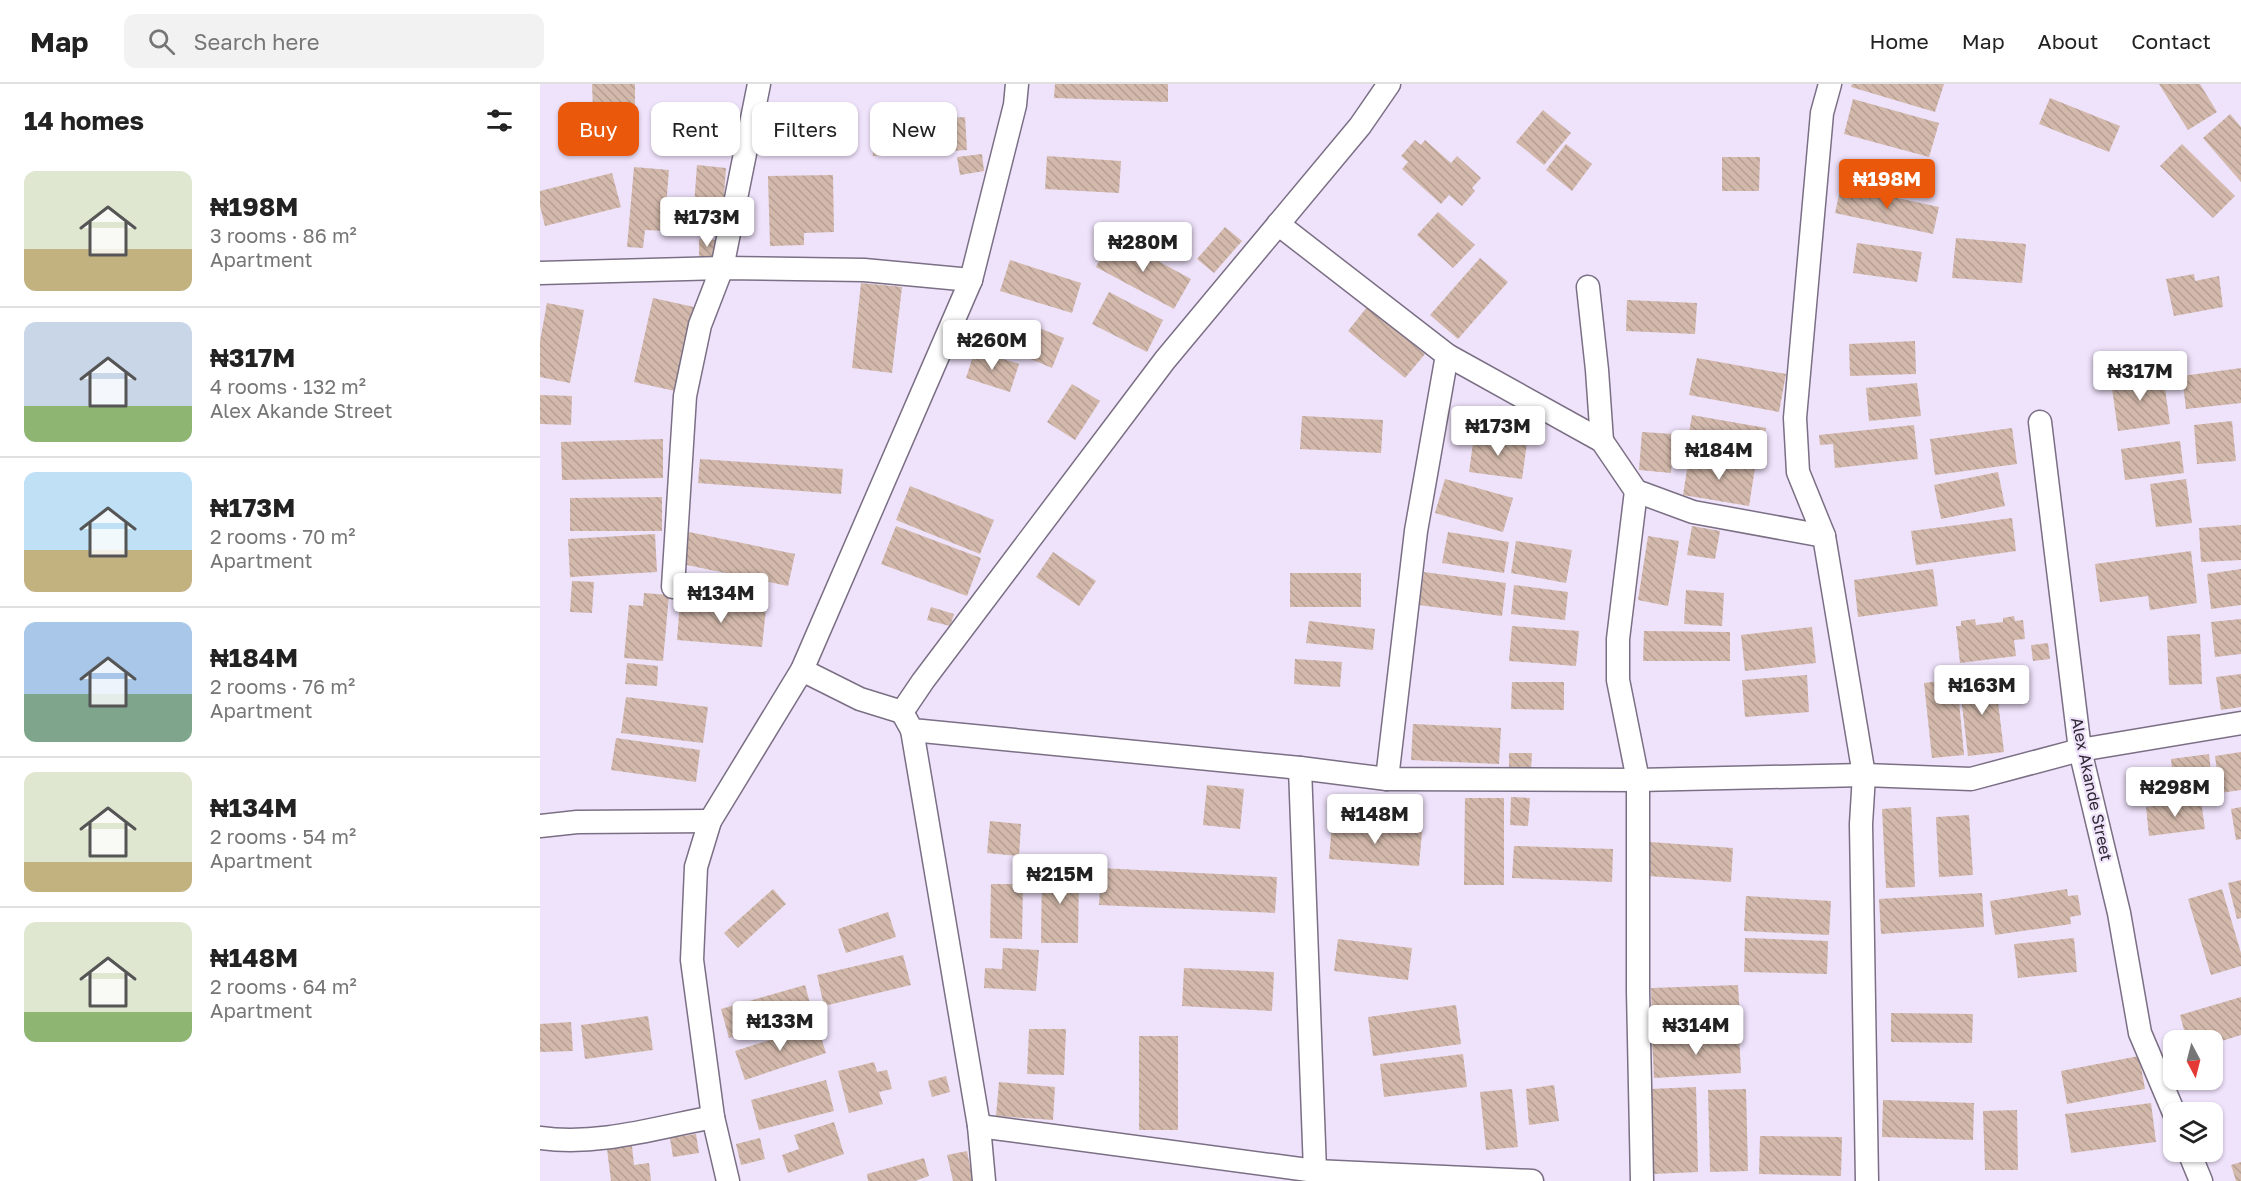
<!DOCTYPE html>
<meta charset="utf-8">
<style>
body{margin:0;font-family:"Golos Text",sans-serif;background:#f2f2f2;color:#222;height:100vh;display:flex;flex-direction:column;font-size:22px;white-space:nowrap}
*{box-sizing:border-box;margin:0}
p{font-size:20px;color:#767676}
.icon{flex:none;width:33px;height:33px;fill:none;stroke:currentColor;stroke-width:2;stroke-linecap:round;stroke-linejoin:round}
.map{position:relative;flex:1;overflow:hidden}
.drawer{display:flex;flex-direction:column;background:#fff;width:540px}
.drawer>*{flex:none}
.guide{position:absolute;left:18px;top:18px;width:570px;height:54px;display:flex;gap:12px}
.needle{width:39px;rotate:173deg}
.buttons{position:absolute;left:1623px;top:946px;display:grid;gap:12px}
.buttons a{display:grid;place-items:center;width:60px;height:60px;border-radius:12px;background:#fff;box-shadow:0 2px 4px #0004;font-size:30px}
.price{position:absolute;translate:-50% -51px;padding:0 14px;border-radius:6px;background:#fff;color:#222;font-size:20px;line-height:39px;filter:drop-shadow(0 2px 3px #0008)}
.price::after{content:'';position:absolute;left:50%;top:36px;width:18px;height:14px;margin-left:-9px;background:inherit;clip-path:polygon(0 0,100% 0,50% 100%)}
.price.active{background:#ea580c;color:#fff}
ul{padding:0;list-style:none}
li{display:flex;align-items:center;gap:18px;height:150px;padding:0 24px}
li+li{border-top:2px solid #e0e0e0}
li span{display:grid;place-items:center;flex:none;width:168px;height:120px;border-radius:12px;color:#555}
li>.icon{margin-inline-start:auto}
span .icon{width:72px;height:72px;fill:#fffc;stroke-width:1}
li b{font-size:26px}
h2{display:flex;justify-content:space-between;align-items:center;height:72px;padding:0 24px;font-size:26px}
.tag{padding:0 21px;border-radius:12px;background:#fff;box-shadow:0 2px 4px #0004;font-size:21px;line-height:54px}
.tag.active{background:#ea580c;color:#fff}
header{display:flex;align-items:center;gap:36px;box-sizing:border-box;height:84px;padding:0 30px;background:#fff;border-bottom:2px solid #e0e0e0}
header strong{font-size:28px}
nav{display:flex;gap:33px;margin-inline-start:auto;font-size:21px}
.search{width:420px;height:54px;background:#f2f2f2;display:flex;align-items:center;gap:15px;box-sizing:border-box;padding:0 21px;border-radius:12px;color:#767676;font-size:22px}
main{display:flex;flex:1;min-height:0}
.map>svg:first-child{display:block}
.building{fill:url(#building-back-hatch)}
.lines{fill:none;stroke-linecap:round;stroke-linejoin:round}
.minor-casing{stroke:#7a6f84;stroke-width:25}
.minor{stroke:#fff;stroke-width:22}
.labels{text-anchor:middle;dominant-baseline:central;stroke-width:4.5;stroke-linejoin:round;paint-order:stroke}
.street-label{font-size:16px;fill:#2f2a33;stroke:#efe2fb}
</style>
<header>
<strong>Map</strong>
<div class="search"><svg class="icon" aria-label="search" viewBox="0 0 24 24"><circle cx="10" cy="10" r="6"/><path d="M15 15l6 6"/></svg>Search here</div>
<nav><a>Home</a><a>Map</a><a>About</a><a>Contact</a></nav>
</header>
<main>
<section class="drawer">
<h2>14 homes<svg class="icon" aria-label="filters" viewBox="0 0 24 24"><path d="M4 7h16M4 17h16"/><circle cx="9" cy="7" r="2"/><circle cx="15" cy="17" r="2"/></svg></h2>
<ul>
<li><span style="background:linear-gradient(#dfe7d0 65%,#c2b280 0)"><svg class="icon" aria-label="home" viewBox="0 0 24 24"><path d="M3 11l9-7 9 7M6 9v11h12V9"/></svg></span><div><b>₦198M</b><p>3 rooms · 86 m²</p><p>Apartment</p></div></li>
<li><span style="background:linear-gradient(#c9d6e8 70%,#8fb573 0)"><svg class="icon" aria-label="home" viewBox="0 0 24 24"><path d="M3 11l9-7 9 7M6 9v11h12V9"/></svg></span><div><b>₦317M</b><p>4 rooms · 132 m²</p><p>Alex Akande Street</p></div></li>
<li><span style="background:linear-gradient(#bfe0f5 65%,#c2b280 0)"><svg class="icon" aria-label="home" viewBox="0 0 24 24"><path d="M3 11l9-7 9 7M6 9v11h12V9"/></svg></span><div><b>₦173M</b><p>2 rooms · 70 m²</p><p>Apartment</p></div></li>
<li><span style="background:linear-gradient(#a9c7e8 60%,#7fa58c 0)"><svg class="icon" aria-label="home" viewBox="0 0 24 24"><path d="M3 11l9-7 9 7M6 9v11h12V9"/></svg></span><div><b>₦184M</b><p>2 rooms · 76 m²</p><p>Apartment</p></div></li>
<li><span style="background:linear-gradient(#dfe7d0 75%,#c2b280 0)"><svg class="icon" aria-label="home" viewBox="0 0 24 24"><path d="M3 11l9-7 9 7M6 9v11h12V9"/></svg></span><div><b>₦134M</b><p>2 rooms · 54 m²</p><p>Apartment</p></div></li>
<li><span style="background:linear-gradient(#dfe7d0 75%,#8fb573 0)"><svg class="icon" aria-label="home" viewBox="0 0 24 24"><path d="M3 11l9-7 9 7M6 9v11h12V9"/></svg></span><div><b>₦148M</b><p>2 rooms · 64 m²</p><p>Apartment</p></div></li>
</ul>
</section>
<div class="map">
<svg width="1701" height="1097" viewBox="0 0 1701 1097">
<defs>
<pattern id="building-back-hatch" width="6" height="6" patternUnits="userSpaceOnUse" patternTransform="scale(1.5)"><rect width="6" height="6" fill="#d3b9ab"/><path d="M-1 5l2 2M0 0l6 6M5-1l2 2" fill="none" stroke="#b59f94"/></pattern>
</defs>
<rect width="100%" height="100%" fill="#efe2fb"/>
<g class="building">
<path d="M52,0H95V26H53Z"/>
<path d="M515,0H628V18L514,14Z"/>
<path d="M1312,0H1404L1395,28L1311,3Z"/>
<path d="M1619,0H1660L1677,28L1648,46Z"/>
<path d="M1510,14L1580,42L1569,68L1499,40Z"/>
<path d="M1313,15L1399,39L1389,73L1304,50Z"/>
<path d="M1003,26L1031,49L1004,81L976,58Z"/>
<path d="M1690,30L1701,43V98L1663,54Z"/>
<path d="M425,33L427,66L333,72L331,39Z"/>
<path d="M875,56L881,61L885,56L911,79L917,72L941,94L932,104L935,107L922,122L909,111L901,120L862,85L868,78L861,72Z"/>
<path d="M1026,60L1052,80L1032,107L1006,86Z"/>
<path d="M1642,60L1695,112L1673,134L1620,82Z"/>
<path d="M442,70L444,87L420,91L417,73Z"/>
<path d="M507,72L581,77L579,109L505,105Z"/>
<path d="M1182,73H1220L1219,107H1182Z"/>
<path d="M157,81L186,84L182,137L153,135Z"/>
<path d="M94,83L129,86L124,147L105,146L103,164L87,163Z"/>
<path d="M72,89L81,123L5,142L0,122V107Z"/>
<path d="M293,91L294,148L264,149V161L230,162L228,92Z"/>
<path d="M1301,102L1399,123L1393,150L1295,129Z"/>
<path d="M898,128L935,161L913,184L877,151Z"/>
<path d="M685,143L702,157L674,189L657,175Z"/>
<path d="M572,152L651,195L634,225L556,183Z"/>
<path d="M1416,154L1486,160L1482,199L1412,194Z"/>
<path d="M159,155L176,156L175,173H159Z"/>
<path d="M1317,159L1382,168L1377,198L1313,189Z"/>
<path d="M940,174L968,198L918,255L890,231Z"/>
<path d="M470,176L541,199L532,229L460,207Z"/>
<path d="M1654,190L1655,197L1679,192L1683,223L1634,232L1626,195Z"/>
<path d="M321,199L362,203L352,289L312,284Z"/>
<path d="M569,208L623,236L607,268L552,240Z"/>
<path d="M113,214L154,223L135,307L94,298Z"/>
<path d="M1087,216L1157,219L1155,250L1086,247Z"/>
<path d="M7,219L44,226L30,299L0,293V257Z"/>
<path d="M827,223L885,270L865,294L808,247Z"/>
<path d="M484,238L524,254L512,284L472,267Z"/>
<path d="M1375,257L1376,290L1310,292L1309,260Z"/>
<path d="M435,266L479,280L470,308L426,294Z"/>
<path d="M1157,274L1246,290L1239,328L1149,311Z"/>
<path d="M1701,284V319L1646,325L1642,292Z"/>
<path d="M1623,290L1630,340L1578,347L1571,297Z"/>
<path d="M1377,299L1381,332L1329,337L1326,304Z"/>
<path d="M532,300L560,317L535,356L507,338Z"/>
<path d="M0,311L32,312L31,341L0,340Z"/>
<path d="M1152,331L1226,344L1220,379L1146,366Z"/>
<path d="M762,332L843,336L841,369L760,365Z"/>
<path d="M1692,337L1696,377L1657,380L1654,341Z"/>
<path d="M1374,341L1378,375L1295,384L1293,360L1280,361L1279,351Z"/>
<path d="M1472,344L1477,380L1395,391L1390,355Z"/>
<path d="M1102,348L1134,350L1131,389L1099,386Z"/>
<path d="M934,352L987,359L982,395L929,388Z"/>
<path d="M123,355V394L22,396L21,358Z"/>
<path d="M1640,357L1644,389L1585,396L1581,365Z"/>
<path d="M1149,373L1215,384L1209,422L1143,411Z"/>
<path d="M160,375L303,385L301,410L158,399Z"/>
<path d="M1458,388L1465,422L1401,435L1394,401Z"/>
<path d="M905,395L973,414L963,448L895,429Z"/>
<path d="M1646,395L1652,439L1616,443L1610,400Z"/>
<path d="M370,402L454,436L440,470L356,436Z"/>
<path d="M122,413V447H30V414Z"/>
<path d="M1472,434L1476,467L1376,481L1371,447Z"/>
<path d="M1701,441V476L1661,478L1659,444Z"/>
<path d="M356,442L441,474L427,512L341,480Z"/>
<path d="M1152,442L1180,447L1175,475L1147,471Z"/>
<path d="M149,448L255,470L248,502L142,480Z"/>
<path d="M908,448L969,458L964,489L902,479Z"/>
<path d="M115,450L117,488L30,493L28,455Z"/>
<path d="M1108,452L1139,457L1128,522L1098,516Z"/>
<path d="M976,457L1032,466L1026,499L971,489Z"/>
<path d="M1651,467L1657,519L1610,526L1608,512L1560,518L1555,480Z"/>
<path d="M513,468L556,497L539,522L496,493Z"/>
<path d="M1393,485L1398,522L1318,533L1314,496Z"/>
<path d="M1701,485V521L1671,525L1667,490Z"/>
<path d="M884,488L966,499L962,532L879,521Z"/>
<rect x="750" y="489" width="71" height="34"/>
<path d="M32,497L54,498L52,529L30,528Z"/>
<path d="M974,501L1028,508L1025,536L971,530Z"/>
<path d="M1146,506L1184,509L1182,542L1144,540Z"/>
<path d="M104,509L129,511L123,577L84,574L89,521L103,522Z"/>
<path d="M140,517L226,525L222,563L137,556Z"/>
<path d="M391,523L414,530L410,542L387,536Z"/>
<path d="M1474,532L1475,537L1483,536L1485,555L1474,556L1476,572L1420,579L1416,542H1421V537L1435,535L1436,541L1463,538V534Z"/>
<path d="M1701,535V570L1675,573L1671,538Z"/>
<path d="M769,537L835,545L833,566L766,559Z"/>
<path d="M972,542L1039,547L1036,582L969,577Z"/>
<path d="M1272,543L1276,579L1205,587L1201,551Z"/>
<path d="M1104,547L1190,548V577H1103Z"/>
<path d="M1660,550L1662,600L1629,601L1627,552Z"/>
<path d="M1508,559L1510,575L1493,577L1491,561Z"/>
<path d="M755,575L802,578L800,603L754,600Z"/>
<path d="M87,579L118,582L117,602L85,600Z"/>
<path d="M1701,590V623L1681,626L1676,593Z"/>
<path d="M1267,591L1269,628L1205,633L1202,596Z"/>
<path d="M1455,592L1464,668L1428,672L1419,596Z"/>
<path d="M1417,595L1424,671L1392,674L1384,599Z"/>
<path d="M972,598H1024V626L971,625Z"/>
<path d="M86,613L168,623L163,659L81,649Z"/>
<path d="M873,640L961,644L959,680L871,676Z"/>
<path d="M76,654L160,666L156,698L71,686Z"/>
<path d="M1701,668V706L1680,709L1675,672Z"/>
<path d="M969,669H992L991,686H969Z"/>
<path d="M1669,670L1673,707L1635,712L1631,675Z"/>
<path d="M667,701L704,705L700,745L663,741Z"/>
<path d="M971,713L990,714L988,742L970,741Z"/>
<path d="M925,714H964V801H924Z"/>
<path d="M1661,716L1665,745L1609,752L1606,723Z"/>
<path d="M1371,723L1375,803L1346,804L1342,725Z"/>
<path d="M1701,723V755L1696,756L1691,725Z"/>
<path d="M1429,731L1433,791L1399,793L1396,733Z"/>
<path d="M450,737L481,740L479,772L447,769Z"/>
<path d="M792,740L882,748L879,782L789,775Z"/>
<path d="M1110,758L1193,764L1191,798L1108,792Z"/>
<path d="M974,762L1073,765L1072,798L972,794Z"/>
<path d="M502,783H539L538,859H501Z"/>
<path d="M561,784L737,793L735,829L559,821Z"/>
<path d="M1701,796V834L1697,835L1688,799Z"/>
<path d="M451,800H483L482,855L450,854Z"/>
<path d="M233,805L246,820L198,864L184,849Z"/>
<path d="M1527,805L1528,812L1538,811L1541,831L1530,833L1531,840L1455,851L1450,817Z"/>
<path d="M1682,805L1701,869V882L1671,891L1648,815Z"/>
<path d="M1442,809L1444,843L1341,850L1339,815Z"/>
<path d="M1206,812L1291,817L1289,851L1204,847Z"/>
<path d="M348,828L356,853L306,869L298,845Z"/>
<path d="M1205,854L1288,857L1287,890L1204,888Z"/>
<path d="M1534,854L1537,888L1478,894L1474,860Z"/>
<path d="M798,855L872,864L868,896L794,887Z"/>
<path d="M463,864L499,866L496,907L444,904L445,884L462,885Z"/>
<path d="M363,871L371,901L284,922L277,891Z"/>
<path d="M644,884L734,888L732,927L642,922Z"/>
<path d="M265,901L273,930L189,954L181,925Z"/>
<path d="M1198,901L1200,933L1112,935L1111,904Z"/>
<path d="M1701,913V951L1672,960V957H1647L1640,931Z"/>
<path d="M916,921L921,960L833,972L828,933Z"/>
<path d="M1351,929L1433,930L1432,959L1351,958Z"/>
<path d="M108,932L113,966L45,975L41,941Z"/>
<path d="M31,938L33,967L0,968V940Z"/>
<path d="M277,941L286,969L205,996L195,967Z"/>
<path d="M489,945H526L524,991L487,990Z"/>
<path d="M1199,950L1201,989L1114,994L1112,954Z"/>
<rect x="599" y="952" width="39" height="94"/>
<path d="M923,970L927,1003L844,1013L840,980Z"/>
<path d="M1599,972L1605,1005L1527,1020L1521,987Z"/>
<path d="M334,978L337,988L347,986L352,1005L339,1008L343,1020L309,1029L298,987Z"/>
<path d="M406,992L410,1008L392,1013L388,997Z"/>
<path d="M286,996L294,1027L219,1046L211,1016Z"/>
<path d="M459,998L515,1003L513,1036L456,1032Z"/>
<path d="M1014,1001L1019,1037L989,1041L986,1005Z"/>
<path d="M1156,1003L1158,1088L1113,1090L1110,1005Z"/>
<path d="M972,1005L978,1063L946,1066L940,1008Z"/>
<path d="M1206,1005L1208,1087L1170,1088L1168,1006Z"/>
<path d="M1343,1016L1434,1019L1433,1056L1342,1053Z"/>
<path d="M1611,1019L1616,1058L1531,1069L1525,1030Z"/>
<path d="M1477,1026L1478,1086H1445L1443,1027Z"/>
<path d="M294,1038L304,1070L248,1089L242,1071L259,1065L254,1051Z"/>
<path d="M156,1050L159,1069L133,1073L130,1054Z"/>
<path d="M1220,1052L1302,1053L1301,1092L1219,1090Z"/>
<path d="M220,1054L225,1075L201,1081L196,1060Z"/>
<path d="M92,1062L94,1081L109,1079L111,1097H71L67,1065Z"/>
<path d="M427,1067L433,1097H413L407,1071Z"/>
<path d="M384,1074L389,1092L375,1097H328L327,1090Z"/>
<path d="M1701,1078V1097H1696L1691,1081Z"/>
</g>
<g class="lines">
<defs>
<g id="minor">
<path d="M1290,0L1282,29L1255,334L1258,388L1284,452L1324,691L1321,740L1327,1097"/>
<path d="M738,140L907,271L1062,357L1096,407L1153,428L1284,452"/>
<path d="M0,189L182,184L324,186L431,196"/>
<path d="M1048,203L1057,286L1062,357"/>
<path d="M1500,338L1540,666L1579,829L1600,949L1634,1029"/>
<path d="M1096,407L1078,555V596L1098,696V907L1102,1097"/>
<path d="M133,503L145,312L160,241L182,184L219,0"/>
<path d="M262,586L320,615L362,628L383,597L625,276L820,42L849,0"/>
<path d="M362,628L372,646L760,684L847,695L1098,696L1324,691L1431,695L1540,666L1701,639"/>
<path d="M372,646L439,1042L444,1097"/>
<path d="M760,684L775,1087"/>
<path d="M847,695L876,447L907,271"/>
<path d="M0,742L37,738L170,737"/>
<path d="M439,1042L775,1087L992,1097"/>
<path d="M0,1054C59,1062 115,1044 173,1033"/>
<path d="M1649,1068L1661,1097"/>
<path d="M188,1097L173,1033L152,876L156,783L170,737L262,586L431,196L475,21L477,0"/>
</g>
</defs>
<use href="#minor" class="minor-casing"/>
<use href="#minor" class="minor"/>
</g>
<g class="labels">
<g class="street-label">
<text transform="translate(1552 705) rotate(78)">Alex Akande Street</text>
</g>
</g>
</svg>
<div class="buttons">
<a><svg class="needle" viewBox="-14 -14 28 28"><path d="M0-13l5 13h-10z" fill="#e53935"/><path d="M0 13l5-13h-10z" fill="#767676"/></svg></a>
<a><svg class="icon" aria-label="layers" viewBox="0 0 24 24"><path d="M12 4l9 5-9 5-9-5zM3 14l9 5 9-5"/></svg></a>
</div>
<b class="price active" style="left:1347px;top:126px">₦198M</b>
<b class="price" style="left:167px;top:164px">₦173M</b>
<b class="price" style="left:603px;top:189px">₦280M</b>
<b class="price" style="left:452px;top:287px">₦260M</b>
<b class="price" style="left:1600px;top:318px">₦317M</b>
<b class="price" style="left:958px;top:373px">₦173M</b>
<b class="price" style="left:1179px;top:397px">₦184M</b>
<b class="price" style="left:181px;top:540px">₦134M</b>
<b class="price" style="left:1442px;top:632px">₦163M</b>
<b class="price" style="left:1635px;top:734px">₦298M</b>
<b class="price" style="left:835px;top:761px">₦148M</b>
<b class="price" style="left:520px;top:821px">₦215M</b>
<b class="price" style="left:240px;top:968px">₦133M</b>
<b class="price" style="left:1156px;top:972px">₦314M</b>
<div class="guide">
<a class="tag active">Buy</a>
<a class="tag">Rent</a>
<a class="tag">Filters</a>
<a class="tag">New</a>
</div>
</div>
</main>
